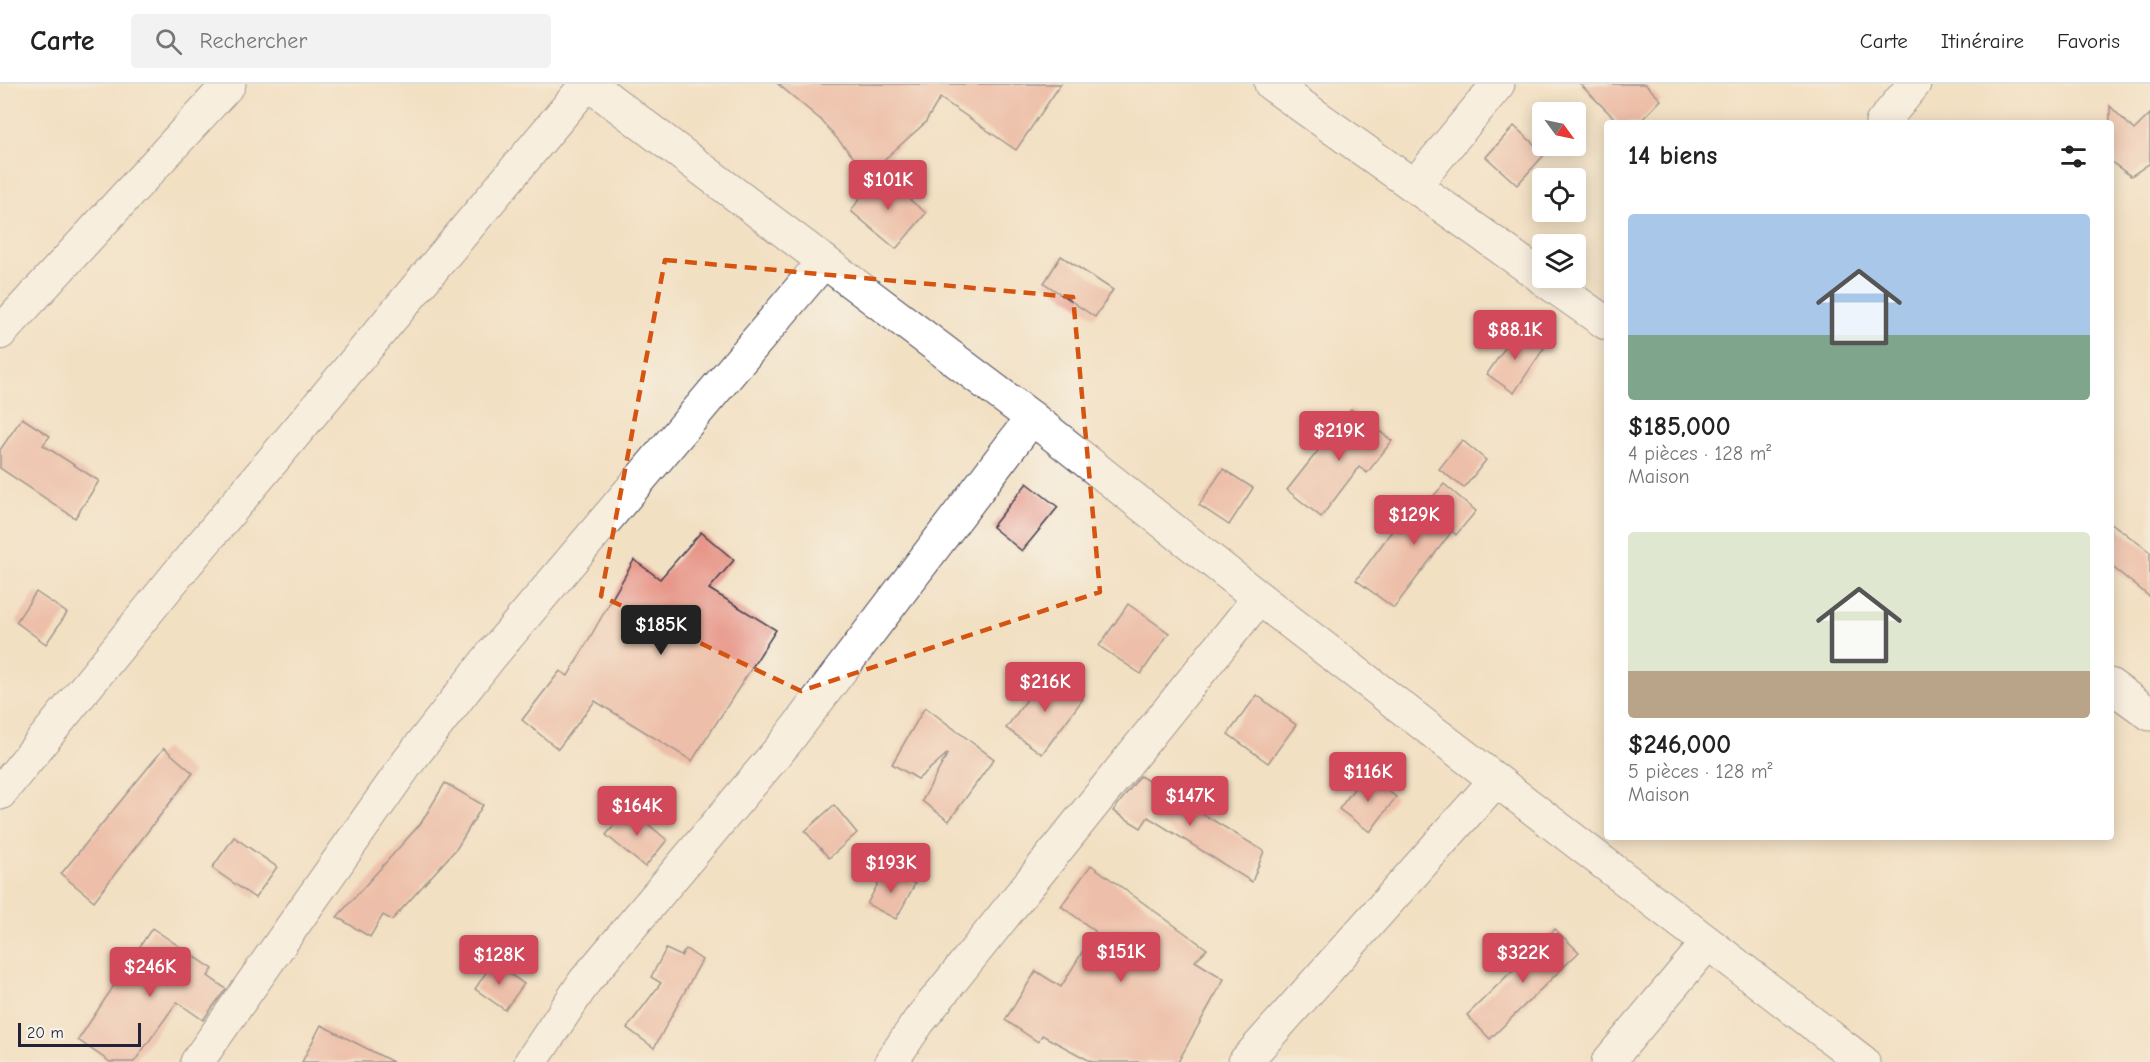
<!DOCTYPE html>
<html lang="fr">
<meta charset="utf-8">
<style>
body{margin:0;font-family:"Comic Neue",sans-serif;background:#f2f2f2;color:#222;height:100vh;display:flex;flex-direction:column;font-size:22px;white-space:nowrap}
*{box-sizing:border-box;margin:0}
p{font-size:20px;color:#767676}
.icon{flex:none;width:33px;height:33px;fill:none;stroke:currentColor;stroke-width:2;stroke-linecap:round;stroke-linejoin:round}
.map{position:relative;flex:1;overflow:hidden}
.side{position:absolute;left:1604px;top:36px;width:510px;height:720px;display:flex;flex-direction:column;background:#fff;border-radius:6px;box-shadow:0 3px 15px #0003}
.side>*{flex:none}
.needle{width:39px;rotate:123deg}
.controls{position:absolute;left:1532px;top:18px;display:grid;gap:12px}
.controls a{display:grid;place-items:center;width:54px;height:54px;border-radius:6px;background:#fff;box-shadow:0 3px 15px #0003;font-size:30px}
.scale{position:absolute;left:18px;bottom:15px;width:123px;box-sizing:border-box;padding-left:6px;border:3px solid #22223b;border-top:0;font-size:16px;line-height:21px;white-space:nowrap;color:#22223b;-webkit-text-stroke:4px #f7f3e8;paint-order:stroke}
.price{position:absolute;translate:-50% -51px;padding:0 14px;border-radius:6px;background:#d1495b;color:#fff;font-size:20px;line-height:39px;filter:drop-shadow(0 2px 3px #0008)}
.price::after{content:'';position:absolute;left:50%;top:36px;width:18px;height:14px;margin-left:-9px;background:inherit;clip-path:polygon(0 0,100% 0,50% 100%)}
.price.selected{background:#222;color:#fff}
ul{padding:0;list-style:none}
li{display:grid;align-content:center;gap:12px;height:318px;padding:0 24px}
li span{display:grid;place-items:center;height:186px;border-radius:6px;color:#555}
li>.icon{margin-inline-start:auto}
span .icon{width:108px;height:108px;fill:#fffc;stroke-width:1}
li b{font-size:26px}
h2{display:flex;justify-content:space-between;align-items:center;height:72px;padding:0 24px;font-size:26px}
header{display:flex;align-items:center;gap:36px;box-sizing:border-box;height:84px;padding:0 30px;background:#fff;border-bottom:2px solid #e0e0e0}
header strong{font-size:28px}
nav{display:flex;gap:33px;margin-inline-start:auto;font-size:21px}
.search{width:420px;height:54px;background:#f2f2f2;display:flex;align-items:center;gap:15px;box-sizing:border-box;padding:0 21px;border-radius:6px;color:#767676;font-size:22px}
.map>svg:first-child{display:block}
.building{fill:#e79689}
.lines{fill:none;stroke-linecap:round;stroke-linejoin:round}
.minor-casing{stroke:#413e4f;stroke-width:35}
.minor{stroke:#fff;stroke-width:33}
.marked{fill:none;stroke:#d45411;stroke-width:4.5;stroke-dasharray:12 8;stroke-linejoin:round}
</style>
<header>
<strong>Carte</strong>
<div class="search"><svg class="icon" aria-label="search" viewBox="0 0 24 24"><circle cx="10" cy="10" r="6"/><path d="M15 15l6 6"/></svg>Rechercher</div>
<nav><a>Carte</a><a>Itinéraire</a><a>Favoris</a></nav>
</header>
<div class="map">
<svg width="2150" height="978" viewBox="0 0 2150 978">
<rect width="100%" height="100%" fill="#f7f3e8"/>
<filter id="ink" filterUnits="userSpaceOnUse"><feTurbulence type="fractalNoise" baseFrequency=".0167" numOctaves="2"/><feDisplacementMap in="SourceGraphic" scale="12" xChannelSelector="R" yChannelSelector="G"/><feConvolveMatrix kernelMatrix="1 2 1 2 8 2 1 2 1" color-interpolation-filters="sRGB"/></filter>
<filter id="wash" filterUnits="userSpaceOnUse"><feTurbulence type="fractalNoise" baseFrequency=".008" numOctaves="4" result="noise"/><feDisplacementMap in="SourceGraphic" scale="24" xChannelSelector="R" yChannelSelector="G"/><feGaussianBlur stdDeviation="1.35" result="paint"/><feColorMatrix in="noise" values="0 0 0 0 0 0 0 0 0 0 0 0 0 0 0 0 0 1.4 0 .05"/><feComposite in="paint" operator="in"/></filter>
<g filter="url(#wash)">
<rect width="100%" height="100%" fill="#f2e0c3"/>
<g id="blocks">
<g class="building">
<path d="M778,0H1061L1016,66L940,14L925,39L868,90L821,36Z"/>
<path d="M1580,0H1645L1661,16L1639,39H1619Z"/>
<path d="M2110,22L2134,46L2150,30V79L2131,92L2110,77Z"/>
<path d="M1514,42L1545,70L1517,101L1486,73Z"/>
<path d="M877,89L926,129L896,165L851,127Z"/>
<path d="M1061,172L1113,206L1095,233L1044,199Z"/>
<path d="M1517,246L1544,264L1514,309L1487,290Z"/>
<path d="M1351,325L1392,357L1367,389L1359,383L1321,433L1287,406Z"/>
<path d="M22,334L50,352L43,361L99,397L75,434L0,384V366Z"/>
<path d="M1462,356L1486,376L1464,404L1439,385Z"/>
<path d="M1223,385L1253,404L1229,441L1199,421Z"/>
<path d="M1027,399L1058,423L1022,467L992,443Z"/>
<path d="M1444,400L1476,427L1456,451L1452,447L1394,524L1356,496L1394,444L1401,449Z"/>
<path d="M2110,438L2150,468V513L2110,481Z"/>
<path d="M701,448L734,476L709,505L776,546L692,677L595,617L558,665L522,636L560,587L568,592L634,476L660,495Z"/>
<path d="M36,508L67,529L46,560L16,538Z"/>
<path d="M1128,520L1169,549L1141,590L1099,562Z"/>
<path d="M1047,588L1083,615L1042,670L1006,644Z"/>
<path d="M1257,611L1296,641L1268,679L1228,650Z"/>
<path d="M925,623L994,675L949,737L922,717L948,669L918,695L892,680Z"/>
<path d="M164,664L193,689L94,817L61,790Z"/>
<path d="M1365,690L1396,713L1370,748L1339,725Z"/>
<path d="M1140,692L1264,767L1252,798L1148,733L1141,744L1113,727Z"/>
<path d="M445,699L483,721L457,764L392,836L383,831L370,853L337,833L421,739Z"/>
<path d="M834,721L857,749L829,774L805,747Z"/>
<path d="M629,724L667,756L645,783L606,751Z"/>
<path d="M234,753L277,783L255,814L212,784Z"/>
<path d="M1091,781L1207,865L1195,877L1224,895L1178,978H1092L1042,951L1038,958L1005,936L1036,887L1061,903L1095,847L1061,822Z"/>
<path d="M886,785L915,800L896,835L867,820Z"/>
<path d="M152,844L213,885L208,892L226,905L203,936L177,918L134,978H110L78,956Z"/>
<path d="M1555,845L1579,868L1490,955L1467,931Z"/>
<path d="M666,865L681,872L686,865L702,876L654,964L627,944L661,899L651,893Z"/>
<path d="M493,878L524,900L505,926L475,905Z"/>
<path d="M321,941L393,978H302Z"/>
</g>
</g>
</g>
<g filter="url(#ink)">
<use href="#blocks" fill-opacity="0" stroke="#413e4f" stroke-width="1.5"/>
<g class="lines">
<defs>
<g id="minor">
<path d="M589,0L1032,334L1259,514L1863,978"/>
<path d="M1271,0L1542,193"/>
<path d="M1882,39L1914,0"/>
<path d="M1414,102L1498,0"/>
<path d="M1542,194L1606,239"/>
<path d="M0,249L229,0"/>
<path d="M2110,601L2150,630"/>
<path d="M0,709L181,486L587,0"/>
<path d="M197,978L408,678L490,573L824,177"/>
<path d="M531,978L585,897L786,658L1032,334"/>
<path d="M891,978L919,937L1259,514"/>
<path d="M1245,978L1496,696"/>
<path d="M1608,978L1707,860"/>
</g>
</defs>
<use href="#minor" class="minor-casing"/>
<use href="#minor" class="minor"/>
</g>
</g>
<path d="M0 0H2150V978H0ZM665,176L1073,213L1100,508L801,607L601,512Z" fill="#f2e0c3" fill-opacity=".55" fill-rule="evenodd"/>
<path class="marked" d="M665,176L1073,213L1100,508L801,607L601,512Z"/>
</svg>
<div class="controls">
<a><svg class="needle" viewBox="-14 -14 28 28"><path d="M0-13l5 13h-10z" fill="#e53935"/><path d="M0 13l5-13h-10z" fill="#767676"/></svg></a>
<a><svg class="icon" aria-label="locate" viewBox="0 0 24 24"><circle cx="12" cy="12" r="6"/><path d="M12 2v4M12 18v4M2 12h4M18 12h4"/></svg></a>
<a><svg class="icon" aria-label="layers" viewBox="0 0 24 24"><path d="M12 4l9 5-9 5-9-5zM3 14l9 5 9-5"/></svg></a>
</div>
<div class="scale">20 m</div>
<b class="price" style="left:888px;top:127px">$101K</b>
<b class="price" style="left:1515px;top:277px">$88.1K</b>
<b class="price" style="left:1339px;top:378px">$219K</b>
<b class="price" style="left:1414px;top:462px">$129K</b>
<b class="price selected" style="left:661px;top:572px">$185K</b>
<b class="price" style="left:1045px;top:629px">$216K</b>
<b class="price" style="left:1368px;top:719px">$116K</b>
<b class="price" style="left:1190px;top:743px">$147K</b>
<b class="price" style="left:637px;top:753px">$164K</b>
<b class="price" style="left:891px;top:810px">$193K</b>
<b class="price" style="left:1121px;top:899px">$151K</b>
<b class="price" style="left:1523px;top:900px">$322K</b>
<b class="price" style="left:499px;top:902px">$128K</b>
<b class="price" style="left:150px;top:914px">$246K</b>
<section class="side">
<h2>14 biens<svg class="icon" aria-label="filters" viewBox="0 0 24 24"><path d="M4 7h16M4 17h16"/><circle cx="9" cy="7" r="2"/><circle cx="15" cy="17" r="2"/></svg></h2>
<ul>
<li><span style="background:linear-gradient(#a9c7e8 65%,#7fa58c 0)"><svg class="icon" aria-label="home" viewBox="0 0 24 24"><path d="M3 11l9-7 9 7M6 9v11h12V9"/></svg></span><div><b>$185,000</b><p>4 pièces · 128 m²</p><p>Maison</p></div></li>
<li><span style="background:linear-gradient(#dfe7d0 75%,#b9a48a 0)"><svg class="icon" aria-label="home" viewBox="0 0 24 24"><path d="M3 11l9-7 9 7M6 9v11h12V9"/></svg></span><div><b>$246,000</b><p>5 pièces · 128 m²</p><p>Maison</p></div></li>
</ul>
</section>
</div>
